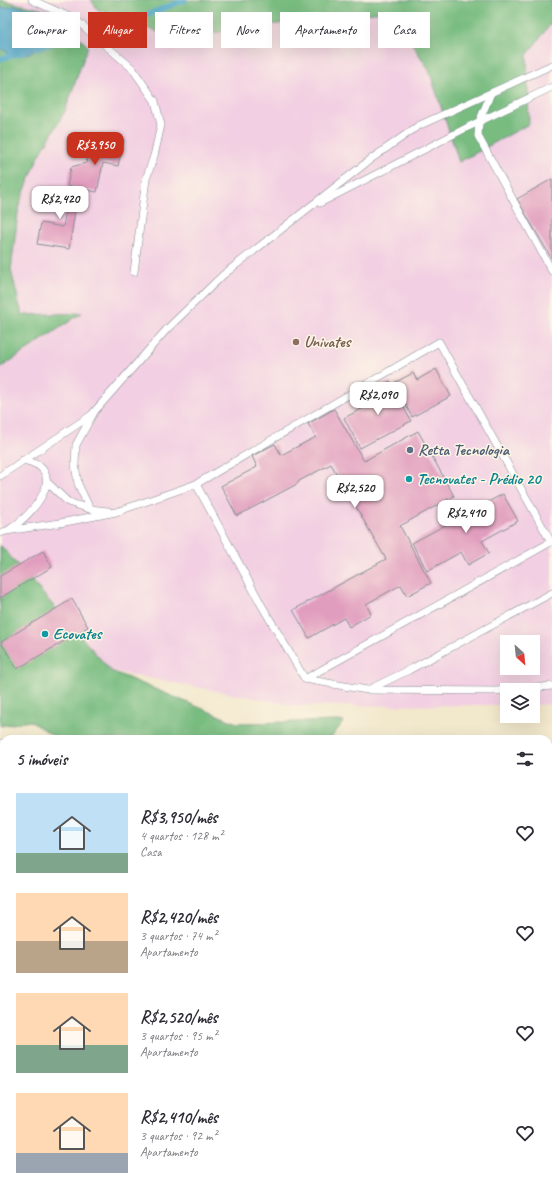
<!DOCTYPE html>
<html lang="pt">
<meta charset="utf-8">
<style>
body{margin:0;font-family:Caveat,sans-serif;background:#f7f7f7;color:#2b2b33;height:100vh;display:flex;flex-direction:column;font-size:15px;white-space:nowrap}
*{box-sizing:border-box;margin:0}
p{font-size:13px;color:#7c7c81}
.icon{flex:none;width:22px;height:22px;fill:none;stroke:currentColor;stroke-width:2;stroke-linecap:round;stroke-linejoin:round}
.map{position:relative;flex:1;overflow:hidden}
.sheet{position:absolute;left:0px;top:735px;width:552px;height:456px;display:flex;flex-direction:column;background:#fff;border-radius:12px 12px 0 0;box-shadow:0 4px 16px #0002}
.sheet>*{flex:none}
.banner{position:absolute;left:12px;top:12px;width:528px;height:36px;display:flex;gap:8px}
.needle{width:26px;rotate:153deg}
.tools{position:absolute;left:500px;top:635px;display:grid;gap:8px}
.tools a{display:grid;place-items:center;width:40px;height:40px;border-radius:0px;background:#fff;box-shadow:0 4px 16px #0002;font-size:20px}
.price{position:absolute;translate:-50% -34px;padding:0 9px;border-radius:8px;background:#fff;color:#222;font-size:13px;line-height:26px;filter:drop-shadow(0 1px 2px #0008)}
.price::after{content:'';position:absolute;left:50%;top:24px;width:12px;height:9px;margin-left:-6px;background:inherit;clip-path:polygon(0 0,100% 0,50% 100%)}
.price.current{background:#c8321e;color:#fff}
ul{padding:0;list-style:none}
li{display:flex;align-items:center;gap:12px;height:100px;padding:0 16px}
li span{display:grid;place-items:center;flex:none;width:112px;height:80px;border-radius:0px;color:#555}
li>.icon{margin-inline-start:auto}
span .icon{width:48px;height:48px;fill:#fffc;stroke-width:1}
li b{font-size:17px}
h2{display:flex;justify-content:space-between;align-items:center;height:48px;padding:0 16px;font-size:17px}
.tag{padding:0 14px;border-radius:0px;background:#fff;box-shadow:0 4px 16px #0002;font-size:14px;line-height:36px}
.tag.current{background:#c8321e;color:#fff}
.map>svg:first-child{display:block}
.built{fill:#f2cfe2;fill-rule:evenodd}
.forest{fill:#78bc80;stroke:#4a766f}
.water{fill:#4ea7cb;stroke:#346b94}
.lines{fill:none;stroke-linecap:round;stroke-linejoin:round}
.stream{stroke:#4ea7cb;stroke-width:5.5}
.building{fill:#e19dbe}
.service-casing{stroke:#868c95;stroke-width:8}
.minor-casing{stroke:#868c95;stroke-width:16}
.secondary-casing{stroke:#868c95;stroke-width:22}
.service{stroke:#fff;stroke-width:7}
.minor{stroke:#fff;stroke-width:15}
.secondary{stroke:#fff;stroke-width:21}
.education-dot{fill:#8d6e63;stroke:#fcf5e5;stroke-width:1.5}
.service-dot{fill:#5c6f8a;stroke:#fcf5e5;stroke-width:1.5}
.culture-dot{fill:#0f9aa8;stroke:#fcf5e5;stroke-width:1.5}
.labels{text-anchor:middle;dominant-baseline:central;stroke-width:3;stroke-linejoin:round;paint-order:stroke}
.education-label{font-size:16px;font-weight:bold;fill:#785e54;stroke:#fcf5e5;text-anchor:start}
.service-label{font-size:16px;font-weight:bold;fill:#4e5e75;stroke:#fcf5e5;text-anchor:start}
.culture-label{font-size:16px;font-weight:bold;fill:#0d838f;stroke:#fcf5e5;text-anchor:start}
</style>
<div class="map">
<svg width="552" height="1191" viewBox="0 0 552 1191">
<rect width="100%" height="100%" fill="#fcf5e5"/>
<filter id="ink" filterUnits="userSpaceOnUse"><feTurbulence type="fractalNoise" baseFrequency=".025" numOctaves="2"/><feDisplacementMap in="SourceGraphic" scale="8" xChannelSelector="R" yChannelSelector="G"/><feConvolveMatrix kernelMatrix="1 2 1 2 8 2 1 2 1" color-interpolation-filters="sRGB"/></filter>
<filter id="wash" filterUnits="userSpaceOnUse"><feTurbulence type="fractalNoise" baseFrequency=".012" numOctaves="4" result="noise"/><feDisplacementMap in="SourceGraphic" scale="16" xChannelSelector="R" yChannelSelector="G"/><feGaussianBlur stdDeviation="0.9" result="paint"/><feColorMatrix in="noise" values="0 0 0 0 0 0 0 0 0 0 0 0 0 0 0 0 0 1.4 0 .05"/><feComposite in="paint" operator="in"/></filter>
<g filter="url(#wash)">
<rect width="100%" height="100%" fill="#f2e8cc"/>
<path class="built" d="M4,0H552V704L533,705V690H507V705L296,706L111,671L0,545V368L81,313L22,315L11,270L19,205L38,158L50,11ZM507,642H533V668H507Z"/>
<g class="forest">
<path d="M0,0L50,11L88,46L65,111L38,158L19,205L11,270L22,315L82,313L0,368Z"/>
<path d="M91,0H552V22L527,55L529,124L459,162L429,70L391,11L243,28L177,39L98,10Z"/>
<path d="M0,545L111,671L237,723L344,721L330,739H58L30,721L0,726Z"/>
</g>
<path class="water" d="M15,6L36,10L47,15L52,34L45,45L27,54H10L0,48V8Z"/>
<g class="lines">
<g class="stream">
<path d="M107,30L185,0"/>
<path d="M36,48L72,37"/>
<path d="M0,59L24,52"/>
</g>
</g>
<g id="blocks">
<g class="building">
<path d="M113,137L124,140L118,166L103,163L97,192L67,186L71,167L86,163L90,144L111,148Z"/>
<path d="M552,179V259L517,199Z"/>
<path d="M52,188L78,192L69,249L37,244L41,223L63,227L66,210L49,207Z"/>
<path d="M436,369L451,396L412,417L394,383L413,373L417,380Z"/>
<path d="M390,381L411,421L360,448L344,418L377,401L371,391Z"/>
<path d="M334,409L364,461L418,431L454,496L400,526L431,583L407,596L401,585L366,604L371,614L349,627L344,618L309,638L293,610L386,559L331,464L299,481L297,484L237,516L221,486L257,467L252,456L275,444L281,455L316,437L308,424Z"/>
<path d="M503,494L518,521L482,541L489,553L468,565L461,552L427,571L412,543Z"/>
<path d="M43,551L52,567L0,598V576Z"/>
<path d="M72,599L88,627L17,669L1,642Z"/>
</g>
</g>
</g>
<g filter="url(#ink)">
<use href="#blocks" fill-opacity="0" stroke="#868c95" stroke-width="1"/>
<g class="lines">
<defs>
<g id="service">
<path d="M32,0L76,20L132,68L155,101L161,125L154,156L146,179L134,272"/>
<path d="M491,93L479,122L478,136L552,271"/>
<path d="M320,203L468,127L552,87"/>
<path d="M0,476L93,414"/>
<path d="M47,482L68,502L90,509L108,511"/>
<path d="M196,484L262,606L305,679L367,690L496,691L507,690"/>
<path d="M90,509L78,484L75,464L76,445L94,412L167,329L223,275L371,159L418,126L552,65"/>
<path d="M10,529C34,514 71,469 23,460"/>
<path d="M0,533L6,531L60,523L116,512L196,484L439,342L551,542L305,679"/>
<path d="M370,689L409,670L552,593"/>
<path d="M510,690L552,686"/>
</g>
<g id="minor">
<path d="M548,806H552"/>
<path d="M548,969H552"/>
<path d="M0,1069H4"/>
</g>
<g id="secondary">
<path d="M0,750L4,757"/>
<path d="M311,1187L313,1191"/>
</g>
</defs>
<use href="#service" class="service-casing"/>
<use href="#minor" class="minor-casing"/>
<use href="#secondary" class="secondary-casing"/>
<use href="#service" class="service"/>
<use href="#minor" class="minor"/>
<use href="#secondary" class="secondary"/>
</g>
</g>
<circle class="education-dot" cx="296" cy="342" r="4"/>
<circle class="service-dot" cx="410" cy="450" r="4"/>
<g class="culture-dot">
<circle cx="409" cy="479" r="4"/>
<circle cx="45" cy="634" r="4"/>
</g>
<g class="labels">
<g class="education-label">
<text x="304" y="342">Univates</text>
</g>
<g class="service-label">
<text x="418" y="450">Retta Tecnologia</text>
</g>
<g class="culture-label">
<text x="417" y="479">Tecnovates - Prédio 20</text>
<text x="53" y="634">Ecovates</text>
</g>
</g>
</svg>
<div class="tools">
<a><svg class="needle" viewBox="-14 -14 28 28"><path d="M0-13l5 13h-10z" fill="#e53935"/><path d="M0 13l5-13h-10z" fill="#7c7c81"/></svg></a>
<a><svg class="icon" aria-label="layers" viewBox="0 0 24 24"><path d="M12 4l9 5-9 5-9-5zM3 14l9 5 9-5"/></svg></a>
</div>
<b class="price current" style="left:95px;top:166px">R$3,950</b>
<b class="price" style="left:60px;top:220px">R$2,420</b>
<b class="price" style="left:378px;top:416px">R$2,090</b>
<b class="price" style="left:355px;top:509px">R$2,520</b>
<b class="price" style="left:466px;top:534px">R$2,410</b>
<div class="banner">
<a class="tag">Comprar</a>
<a class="tag current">Alugar</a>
<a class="tag">Filtros</a>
<a class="tag">Novo</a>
<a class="tag">Apartamento</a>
<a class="tag">Casa</a>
</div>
<section class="sheet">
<h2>5 imóveis<svg class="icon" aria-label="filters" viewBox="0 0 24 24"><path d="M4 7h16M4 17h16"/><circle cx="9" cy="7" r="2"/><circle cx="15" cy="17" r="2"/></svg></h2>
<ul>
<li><span style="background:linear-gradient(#bfe0f5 75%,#7fa58c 0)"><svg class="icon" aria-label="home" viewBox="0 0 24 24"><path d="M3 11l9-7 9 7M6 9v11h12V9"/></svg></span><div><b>R$3,950/mês</b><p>4 quartos · 128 m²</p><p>Casa</p></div><svg class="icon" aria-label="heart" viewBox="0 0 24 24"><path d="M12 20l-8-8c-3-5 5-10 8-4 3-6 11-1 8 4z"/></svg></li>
<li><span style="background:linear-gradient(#ffd9b3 60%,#b9a48a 0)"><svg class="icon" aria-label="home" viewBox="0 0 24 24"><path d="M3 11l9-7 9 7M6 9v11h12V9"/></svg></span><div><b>R$2,420/mês</b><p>3 quartos · 74 m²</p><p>Apartamento</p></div><svg class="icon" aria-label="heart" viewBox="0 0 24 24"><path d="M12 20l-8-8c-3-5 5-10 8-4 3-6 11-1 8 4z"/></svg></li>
<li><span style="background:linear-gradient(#ffd9b3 65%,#7fa58c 0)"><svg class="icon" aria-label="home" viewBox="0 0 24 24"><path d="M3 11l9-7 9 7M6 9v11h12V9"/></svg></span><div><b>R$2,520/mês</b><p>3 quartos · 95 m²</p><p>Apartamento</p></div><svg class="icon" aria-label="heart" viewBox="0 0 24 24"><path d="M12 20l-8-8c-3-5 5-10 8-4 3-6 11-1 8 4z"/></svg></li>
<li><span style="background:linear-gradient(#ffd9b3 75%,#9aa5b1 0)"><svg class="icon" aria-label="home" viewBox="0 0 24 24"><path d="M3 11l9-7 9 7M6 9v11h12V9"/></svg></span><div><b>R$2,410/mês</b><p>3 quartos · 92 m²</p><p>Apartamento</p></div><svg class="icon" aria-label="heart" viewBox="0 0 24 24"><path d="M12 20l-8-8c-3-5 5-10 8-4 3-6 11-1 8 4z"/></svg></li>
</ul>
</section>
</div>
